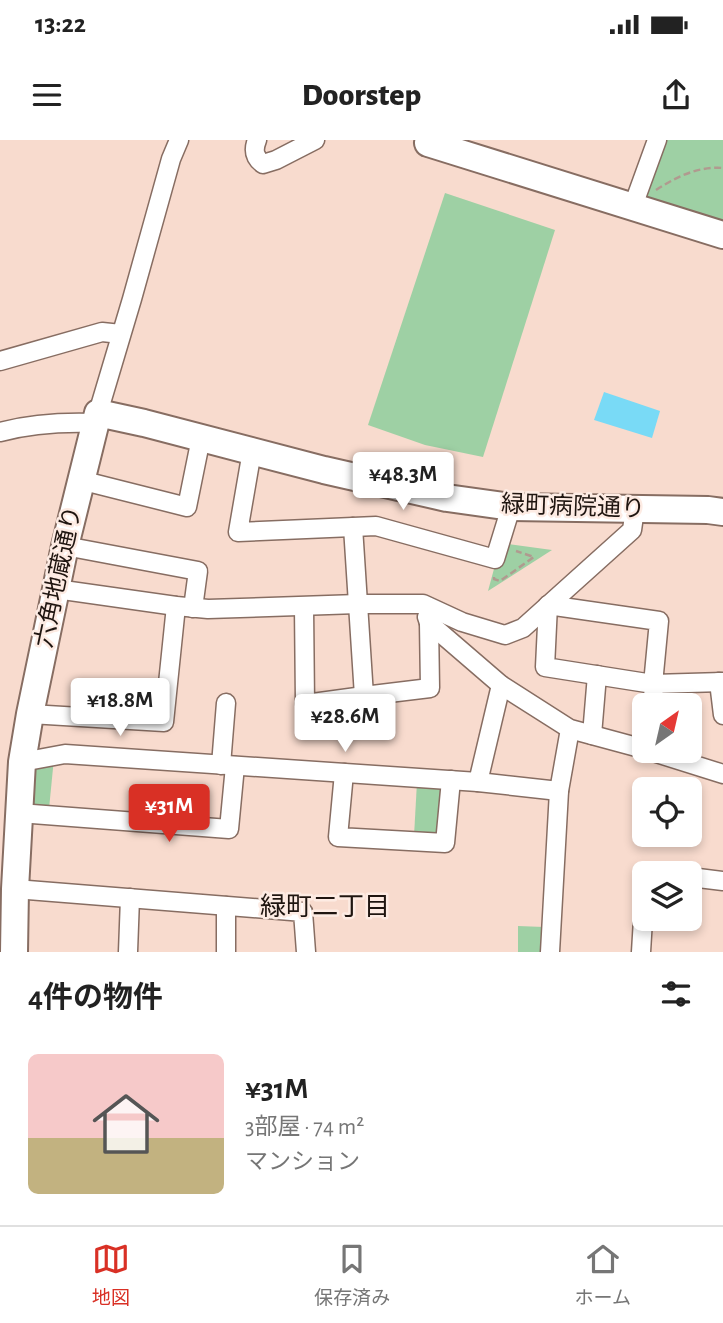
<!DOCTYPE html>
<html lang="ja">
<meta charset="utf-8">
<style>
body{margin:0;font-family:"Alegreya Sans","Noto Sans JP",sans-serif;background:#f6f6f6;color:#222;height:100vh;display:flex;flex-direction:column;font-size:26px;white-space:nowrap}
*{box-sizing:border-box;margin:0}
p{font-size:23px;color:#767676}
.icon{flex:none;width:38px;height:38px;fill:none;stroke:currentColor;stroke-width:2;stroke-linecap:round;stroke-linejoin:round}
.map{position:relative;height:812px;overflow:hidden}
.panel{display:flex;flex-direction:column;background:#fff;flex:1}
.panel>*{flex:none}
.needle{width:46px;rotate:34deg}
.fabs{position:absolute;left:632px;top:553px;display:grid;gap:14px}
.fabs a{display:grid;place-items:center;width:70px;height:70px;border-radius:10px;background:#fff;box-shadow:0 4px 10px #0003;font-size:35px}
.price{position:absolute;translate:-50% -60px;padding:0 16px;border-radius:7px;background:#fff;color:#222;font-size:23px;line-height:46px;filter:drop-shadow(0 2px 4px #0008)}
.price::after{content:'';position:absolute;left:50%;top:42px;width:21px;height:16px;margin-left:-10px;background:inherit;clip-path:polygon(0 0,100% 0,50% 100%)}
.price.selected{background:#d93025;color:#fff}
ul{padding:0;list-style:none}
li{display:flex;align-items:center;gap:21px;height:175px;padding:0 28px}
li span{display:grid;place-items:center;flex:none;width:196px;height:140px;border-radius:10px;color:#555}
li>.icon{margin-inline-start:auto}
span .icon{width:84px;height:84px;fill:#fffc;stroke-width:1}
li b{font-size:30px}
h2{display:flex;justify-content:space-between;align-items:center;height:84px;padding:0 28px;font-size:30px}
.status{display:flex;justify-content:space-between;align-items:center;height:49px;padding:0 35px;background:#fff;direction:ltr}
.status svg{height:19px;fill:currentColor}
header{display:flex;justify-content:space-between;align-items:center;height:91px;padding:0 28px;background:#fff;font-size:32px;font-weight:800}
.menu{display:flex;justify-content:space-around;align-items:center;height:98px;border-top:2px solid #e0e0e0;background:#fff;font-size:19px;color:#767676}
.menu a{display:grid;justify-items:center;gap:4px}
.menu .selected{color:#d93025}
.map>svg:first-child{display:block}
.green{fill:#9ed0a4}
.water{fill:#79daf6}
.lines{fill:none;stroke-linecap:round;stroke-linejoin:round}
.street-casing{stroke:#876d62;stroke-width:21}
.secondary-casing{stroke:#876d62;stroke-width:30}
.path{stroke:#b09a8f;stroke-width:2.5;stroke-dasharray:7 3.5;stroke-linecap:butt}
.street{stroke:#fff;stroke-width:18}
.secondary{stroke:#fff;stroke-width:26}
.labels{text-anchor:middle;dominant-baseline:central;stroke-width:5;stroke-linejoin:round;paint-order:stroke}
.street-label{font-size:24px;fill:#1f1510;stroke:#fdebe3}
.neighbourhood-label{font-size:26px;fill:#1f1510;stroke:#fdebe3}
</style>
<div class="status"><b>13:22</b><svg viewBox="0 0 49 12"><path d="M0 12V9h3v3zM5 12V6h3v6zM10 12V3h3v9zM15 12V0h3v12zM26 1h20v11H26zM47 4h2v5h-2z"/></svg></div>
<header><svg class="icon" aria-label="menu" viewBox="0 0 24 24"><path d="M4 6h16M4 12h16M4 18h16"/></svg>Doorstep<svg class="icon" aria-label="share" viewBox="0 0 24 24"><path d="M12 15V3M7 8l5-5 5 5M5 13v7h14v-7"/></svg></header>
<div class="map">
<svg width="723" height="812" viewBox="0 0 723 812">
<rect width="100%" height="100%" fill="#f8dbce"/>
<g class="green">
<path d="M664,0H723V84L644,57Z"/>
<path d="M445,53L555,90L483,317L425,305L368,285Z"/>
<path d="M501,403L552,410L488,451Z"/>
<path d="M28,617L54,618L49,669L27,668Z"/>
<path d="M417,642L447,644L441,699L414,696Z"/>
<path d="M518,786L544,787V812H518Z"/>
</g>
<path class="water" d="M604,252L660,271L652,298L594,280Z"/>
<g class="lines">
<defs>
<g id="street">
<path d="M257,0C253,10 254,17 263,24L276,20L315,0"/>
<path d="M633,66L657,0"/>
<path d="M0,221L102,192L121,194"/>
<path d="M98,273L132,159L171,19L179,0"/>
<path d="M0,292C30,284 64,282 94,283"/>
<path d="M252,311L238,392L376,386L495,419L511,367"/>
<path d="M80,340L187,367L201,298"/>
<path d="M353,387L364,556L430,548L429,483"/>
<path d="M65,406L198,431L193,468"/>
<path d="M56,449L176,466L208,469L358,464H423L462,482L505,495L523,488L632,390L635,369"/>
<path d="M304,467L305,564L364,556"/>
<path d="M427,477L429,483L501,545L570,589L644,609"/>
<path d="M719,542L723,575"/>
<path d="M654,565L653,544L659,481L548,465L545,527L653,544L723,542"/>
<path d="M30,574L164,582L176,466"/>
<path d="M592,595L597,535"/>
<path d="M650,611L723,634"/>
<path d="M22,622L65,614L478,642L559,651"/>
<path d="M221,625L226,563"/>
<path d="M344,633L338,697L445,703L451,640"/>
<path d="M478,642L501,545"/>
<path d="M19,673L229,689L235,626"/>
<path d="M646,733H653"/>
<path d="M690,737L723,741"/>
<path d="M15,749L303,772L306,812"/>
<path d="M128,812L130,758"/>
<path d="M226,812V766"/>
<path d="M550,812L559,651L570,589"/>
<path d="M641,812L644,763"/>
</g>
<g id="secondary">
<path d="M428,3L723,95"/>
<path d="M14,812L15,749L22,622L30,574L65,406L98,273L144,283L324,330L447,358L511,367L708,370L723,372"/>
</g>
</defs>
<use href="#street" class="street-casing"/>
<use href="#secondary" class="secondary-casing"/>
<g class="path">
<path d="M656,50C676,37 698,26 723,28"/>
<path d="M494,437V439L500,441L534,417L516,411"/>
</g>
<use href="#street" class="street"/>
<use href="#secondary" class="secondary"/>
</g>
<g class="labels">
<g class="street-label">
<text transform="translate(573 367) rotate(2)">緑町病院通り</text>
<text transform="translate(59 437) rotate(-78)">六角地蔵通り</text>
</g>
<g class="neighbourhood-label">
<text x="325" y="767">緑町二丁目</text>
</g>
</g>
</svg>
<div class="fabs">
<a><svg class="needle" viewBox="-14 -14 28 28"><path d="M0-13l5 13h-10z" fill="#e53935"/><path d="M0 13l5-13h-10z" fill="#767676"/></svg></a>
<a><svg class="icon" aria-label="locate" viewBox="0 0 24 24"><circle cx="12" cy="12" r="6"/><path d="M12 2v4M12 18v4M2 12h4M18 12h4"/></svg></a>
<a><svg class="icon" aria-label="layers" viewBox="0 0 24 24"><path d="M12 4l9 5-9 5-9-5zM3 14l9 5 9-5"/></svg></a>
</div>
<b class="price" style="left:403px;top:372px">¥48.3M</b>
<b class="price" style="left:120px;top:598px">¥18.8M</b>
<b class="price" style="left:345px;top:614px">¥28.6M</b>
<b class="price selected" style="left:169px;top:704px">¥31M</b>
</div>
<section class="panel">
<h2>4件の物件<svg class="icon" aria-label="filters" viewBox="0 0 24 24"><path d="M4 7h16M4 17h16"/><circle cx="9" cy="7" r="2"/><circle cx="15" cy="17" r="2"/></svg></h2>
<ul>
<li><span style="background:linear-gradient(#f6c9c9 60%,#c2b280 0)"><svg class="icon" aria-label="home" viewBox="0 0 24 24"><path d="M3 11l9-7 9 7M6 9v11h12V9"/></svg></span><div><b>¥31M</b><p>3部屋 · 74 m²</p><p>マンション</p></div></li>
</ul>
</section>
<nav class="menu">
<a class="selected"><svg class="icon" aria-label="map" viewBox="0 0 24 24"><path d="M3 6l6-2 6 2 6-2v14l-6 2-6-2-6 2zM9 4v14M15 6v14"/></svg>地図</a>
<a><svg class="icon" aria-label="saved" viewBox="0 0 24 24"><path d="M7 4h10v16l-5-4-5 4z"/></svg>保存済み</a>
<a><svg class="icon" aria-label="home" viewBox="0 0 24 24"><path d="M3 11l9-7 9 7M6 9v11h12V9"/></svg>ホーム</a>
</nav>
